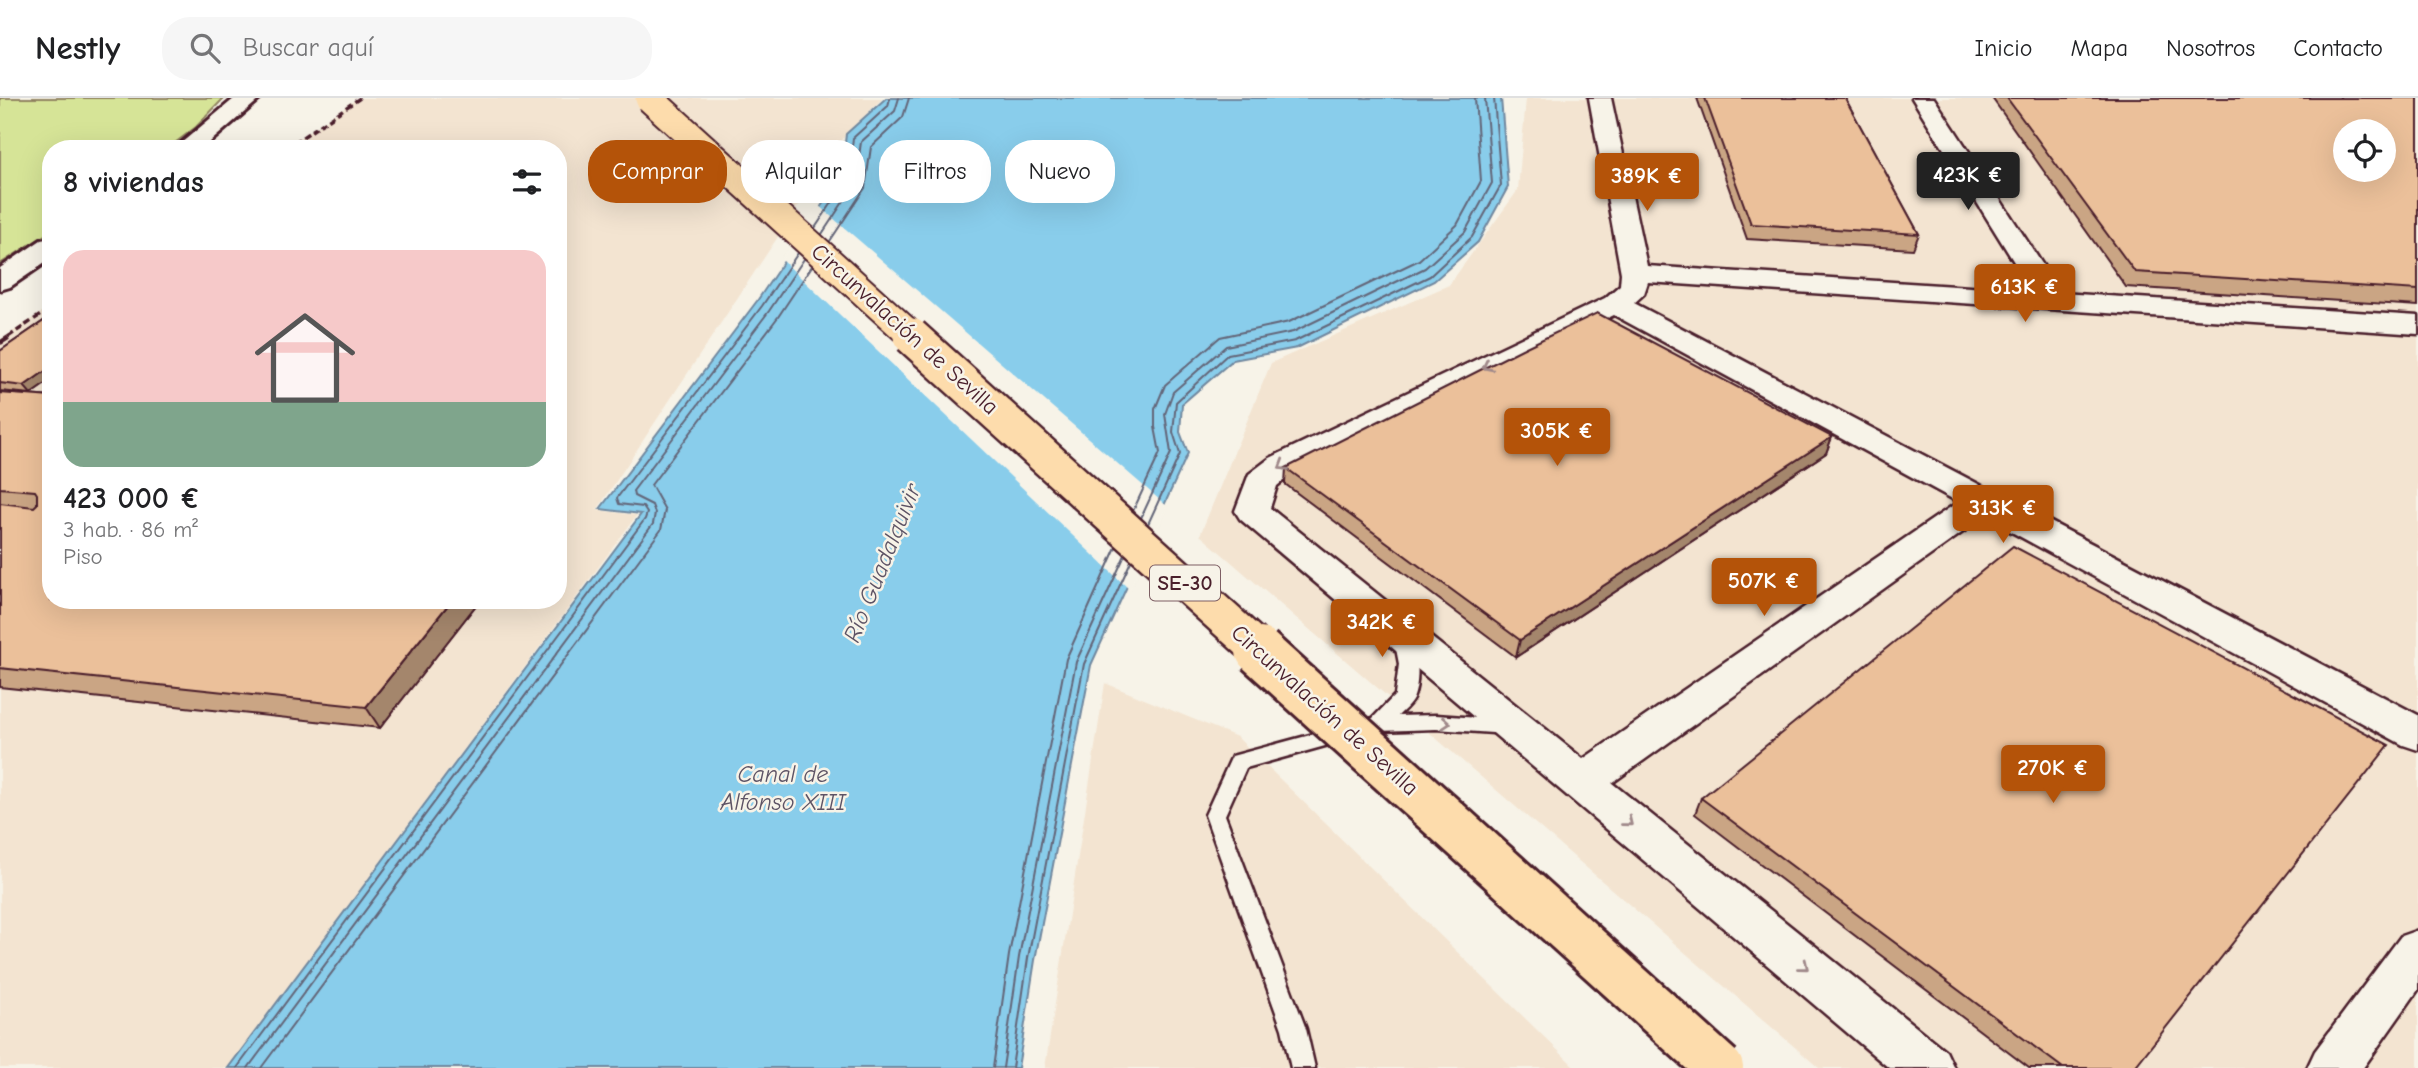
<!DOCTYPE html>
<html lang="es">
<meta charset="utf-8">
<style>
body{margin:0;font-family:"Comic Neue",sans-serif;background:#f6f6f6;color:#202124;height:100vh;display:flex;flex-direction:column;font-size:26px;white-space:nowrap}
*{box-sizing:border-box;margin:0}
p{font-size:23px;color:#757577}
.icon{flex:none;width:38px;height:38px;fill:none;stroke:currentColor;stroke-width:2;stroke-linecap:round;stroke-linejoin:round}
.map{position:relative;flex:1;overflow:hidden}
.panel{position:absolute;left:42px;top:42px;width:525px;height:469px;display:flex;flex-direction:column;background:#fff;border-radius:28px;box-shadow:0 7px 28px #0002}
.panel>*{flex:none}
.hud{position:absolute;left:588px;top:42px;width:665px;height:63px;display:flex;gap:14px}
.controls{position:absolute;left:2333px;top:21px;display:grid;gap:14px}
.controls a{display:grid;place-items:center;width:63px;height:63px;border-radius:50%;background:#fff;box-shadow:0 7px 28px #0002;font-size:35px}
.price{position:absolute;translate:-50% -60px;padding:0 16px;border-radius:7px;background:#b45309;color:#fff;font-size:23px;line-height:46px;filter:drop-shadow(0 2px 4px #0008)}
.price::after{content:'';position:absolute;left:50%;top:42px;width:21px;height:16px;margin-left:-10px;background:inherit;clip-path:polygon(0 0,100% 0,50% 100%)}
.price.on{background:#222;color:#fff}
ul{padding:0;list-style:none}
li{display:grid;align-content:center;gap:14px;height:371px;padding:0 21px}
li+li{border-top:2px solid #e0e0e0}
li span{display:grid;place-items:center;height:217px;border-radius:21px;color:#555}
li>.icon{margin-inline-start:auto}
span .icon{width:126px;height:126px;fill:#fffc;stroke-width:1}
li b{font-size:30px}
h2{display:flex;justify-content:space-between;align-items:center;height:84px;padding:0 21px;font-size:30px}
.chip{padding:0 24px;border-radius:28px;background:#fff;box-shadow:0 7px 28px #0002;font-size:24px;line-height:63px}
.chip.on{background:#b45309;color:#fff}
header{display:flex;align-items:center;gap:42px;box-sizing:border-box;height:98px;padding:0 35px;background:#fff;border-bottom:2px solid #e0e0e0}
header strong{font-size:33px}
nav{display:flex;gap:38px;margin-inline-start:auto;font-size:24px}
.search{width:490px;height:63px;background:#f6f6f6;display:flex;align-items:center;gap:18px;box-sizing:border-box;padding:0 24px;border-radius:28px;color:#757577;font-size:26px}
.map>svg:first-child{display:block}
.built{fill:#f3e4d1;fill-rule:evenodd}
.green{fill:#d6e497;stroke:#908261;stroke-width:2}
.water{fill:#89cdeb;stroke:#70879e;stroke-width:2}
.pier{fill:#f7f3e8}
.lines{fill:none;stroke-linecap:round;stroke-linejoin:round}
.shore{stroke:#636578;stroke-width:2}
.service-casing{stroke:#4a1f2b;stroke-width:5}
.minor-casing{stroke:#4a1f2b;stroke-width:5}
.secondary-casing{stroke:#4a1f2b;stroke-width:6}
.service{fill:#f7f3e8;fill-rule:evenodd}
.minor{fill:#f7f3e8;fill-rule:evenodd}
.secondary{fill:#f7f3e8;fill-rule:evenodd}
.rail-far1{stroke:#4a1f2b;stroke-width:3.5;stroke-dasharray:7 3.5;stroke-linecap:butt}
.rail{stroke:#4a1f2b;stroke-width:5;stroke-dasharray:10 5;stroke-linecap:butt}
.motorway-bridge-far2-casing{stroke:#4a1f2b;stroke-width:31;stroke-linecap:butt}
.motorway-bridge-far1-casing{stroke:#4a1f2b;stroke-width:40;stroke-linecap:butt}
.motorway-bridge-casing{stroke:#4a1f2b;stroke-width:52;stroke-linecap:butt}
.motorway-bridge-far2{stroke:#fddcac;stroke-width:27}
.motorway-bridge-far1{stroke:#fddcac;stroke-width:35}
.motorway-bridge{stroke:#fddcac;stroke-width:46}
.wall{fill:#caa584;stroke:#4a1f2b;stroke-width:2}
.shaded-wall{fill:#a4866c;stroke:#4a1f2b;stroke-width:2}
.building{fill:#ebc09a;stroke:#4a1f2b;stroke-width:2;fill-rule:evenodd}
.oneway{stroke:#a0898a}
.labels{text-anchor:middle;dominant-baseline:central;stroke-width:5;stroke-linejoin:round;paint-order:stroke}
.shield{fill:#f7f3e8;stroke:#7e5f64;stroke-width:2}
.shield-label{font-size:21px;font-weight:bold;fill:#4a1f2b}
.street-label{font-size:23px;fill:#4a1f2b;stroke:#f7f3e8}
.water-label{font-size:24px;font-style:italic;fill:#5d5365;stroke:#f7f3e8}
</style>
<header>
<strong>Nestly</strong>
<div class="search"><svg class="icon" aria-label="search" viewBox="0 0 24 24"><circle cx="10" cy="10" r="6"/><path d="M15 15l6 6"/></svg>Buscar aquí</div>
<nav><a>Inicio</a><a>Mapa</a><a>Nosotros</a><a>Contacto</a></nav>
</header>
<div class="map">
<svg width="2418" height="970" viewBox="0 0 2418 970">
<rect width="100%" height="100%" fill="#f7f3e8"/>
<filter id="ink" filterUnits="userSpaceOnUse"><feTurbulence type="fractalNoise" baseFrequency=".0143" numOctaves="2"/><feDisplacementMap in="SourceGraphic" scale="14" xChannelSelector="R" yChannelSelector="G"/><feConvolveMatrix kernelMatrix="1 2 1 2 8 2 1 2 1" color-interpolation-filters="sRGB"/></filter>
<g filter="url(#ink)">
<g class="built">
<path d="M358,0H883L846,36L597,412L637,417L229,970H0V242L51,208V502H558V51H284Z"/>
<path d="M1526,0H2418V970H1819L1200,437L1271,265L1449,187L1518,92ZM2345,33H2384V72H2345Z"/>
<path d="M1105,585L1237,639L1576,970H1045Z"/>
</g>
<path class="green" d="M0,0H224L196,29L167,51H51V133L0,166Z"/>
<path class="water" d="M886,0H1501L1508,89L1478,144L1434,183L1297,250L1233,262L1182,306L1180,334L1188,355L1091,567L1035,862L1018,970H228L641,416L600,411L757,203L841,79L846,36Z"/>
<path class="pier" d="M818,107L1168,409L1130,492L781,161Z"/>
<g class="lines">
<g class="shore">
<path d="M815,130L848,81L853,40L888,8L890,0"/>
<path d="M822,136L855,86L861,44L895,13L899,0"/>
<path d="M830,143L865,90L871,49L903,19L909,0"/>
<path d="M1133,413L1160,355L1155,329V311L1165,287L1220,239L1289,224L1419,162L1457,127L1481,83L1475,0"/>
<path d="M1141,420L1171,355L1165,316L1173,294L1226,248L1293,234L1425,170L1465,134L1492,85L1485,0"/>
<path d="M1148,426L1180,356L1173,334L1176,304L1228,256L1295,243L1430,178L1472,139L1501,87L1494,0"/>
<path d="M237,970L645,421L647,415L643,409L619,406L617,400L762,208L798,155"/>
<path d="M248,970L653,426L655,415L652,407L634,398L633,393L769,213L804,161"/>
<path d="M261,970L661,432L665,412L651,387L778,219L812,168"/>
<path d="M993,970L1009,857L1066,561L1116,449"/>
<path d="M1003,970L1019,859L1076,564L1125,457"/>
<path d="M1012,970L1028,860L1084,566L1131,463"/>
</g>
<defs>
<path id="service" d="M1403,533L1409,535C1419,552 1420,584 1413,601C1410,607 1403,613 1398,618L1436,617L1507,622L1514,624L1517,629L1514,634L1507,636L1436,631L1379,633L1246,670L1225,717L1306,931L1315,970H1291L1282,931L1205,717L1232,658L1373,620L1395,597L1399,566L1394,540L1397,535Z"/>
<g id="minor">
<path d="M1589,0H1611L1647,168L2032,193L1912,0H1934L2061,195L2418,218V236L1648,184L1644,196L1634,205L2418,617V652L2403,647L1984,419L1612,685L1946,953L1954,970H1889L1240,421L1235,413L1249,376L1270,360L1605,200L1620,187L1621,175ZM1614,217L1958,404L1583,661L1270,410L1277,388L1294,374Z"/>
<path d="M2418,832V892L2363,970H2307L2315,953L2401,838Z"/>
</g>
<g id="secondary">
<path d="M235,0H261L202,51H174Z"/>
<path d="M51,140V161L10,189L0,192V170L41,142Z"/>
</g>
</defs>
<use href="#service" class="service-casing"/>
<use href="#minor" class="minor-casing"/>
<use href="#secondary" class="secondary-casing"/>
<use href="#service" class="service"/>
<use href="#minor" class="minor"/>
<use href="#secondary" class="secondary"/>
<g class="rail-far1">
<path d="M285,51L360,0"/>
<path d="M8,239L51,210"/>
</g>
<path class="rail" d="M0,245L11,238"/>
<defs>
<path id="motorway-bridge-far2" d="M649,0L913,239"/>
<path id="motorway-bridge-far1" d="M911,238L1261,554"/>
<path id="motorway-bridge" d="M1259,553L1720,970"/>
</defs>
<use href="#motorway-bridge-far2" class="motorway-bridge-far2-casing"/>
<use href="#motorway-bridge-far1" class="motorway-bridge-far1-casing"/>
<use href="#motorway-bridge" class="motorway-bridge-casing"/>
<use href="#motorway-bridge-far2" class="motorway-bridge-far2"/>
<use href="#motorway-bridge-far1" class="motorway-bridge-far1"/>
<use href="#motorway-bridge" class="motorway-bridge"/>
</g>
<g class="wall">
<path d="M1697,0H1845L1919,136L1913,151L1747,141Z"/>
<path d="M1992,0H2418V208L2126,189Z"/>
<path d="M51,218V282L31,296L0,293V253Z"/>
<path d="M0,295L51,299V502H480L380,630L0,589Z"/>
<path d="M1832,339L1826,355L1516,559L1285,386L1286,370Z"/>
<path d="M1701,700L2134,970H2029L1695,716Z"/>
</g>
<g class="shaded-wall">
<path d="M51,269V282L31,296L24,288Z"/>
<path d="M1832,339L1826,355L1516,559L1520,542Z"/>
<path d="M452,502H480L380,630L366,609Z"/>
</g>
<g class="building">
<path d="M1705,0H1845L1919,136L1751,126Z"/>
<path d="M2007,0H2418V192L2135,174ZM2345,33H2384V72H2345Z"/>
<path d="M1597,215L1832,339L1520,542L1286,370L1524,250Z"/>
<path d="M51,218V269L24,288L0,285V253Z"/>
<path d="M0,295L51,299V502H452L366,609L0,570V405L34,409L37,406V396L35,393L0,390Z"/>
<path d="M2013,448L2389,647L2134,970H2063L1701,700Z"/>
</g>
<defs><path id="oneway-chevron" d="M-2-3.5L2.5 0L-2 3.5" fill="none" stroke-width="1.6" stroke-linecap="round" stroke-linejoin="round" transform="scale(1.75)"/></defs>
<g class="oneway">
<use href="#oneway-chevron" transform="translate(1487 268) rotate(154)"/>
<use href="#oneway-chevron" transform="translate(1283 368) rotate(148)"/>
<use href="#oneway-chevron" transform="translate(1446 625) rotate(4)"/>
<use href="#oneway-chevron" transform="translate(1628 724) rotate(39)"/>
<use href="#oneway-chevron" transform="translate(1804 868) rotate(39)"/>
</g>
</g>
<g class="labels">
<rect class="shield" x="1150" y="467.5" width="70" height="35" rx="5"/>
<g class="shield-label">
<text x="1185" y="485">SE-30</text>
</g>
<g class="street-label">
<text transform="translate(905 231) rotate(42)">Circunvalación de Sevilla</text>
<text transform="translate(1325 612) rotate(42)">Circunvalación de Sevilla</text>
</g>
<g class="water-label">
<text transform="translate(882 465) rotate(-68)">Río Guadalquivir</text>
<text x="783" y="676">Canal de<tspan x="783" dy="28">Alfonso XIII</tspan></text>
</g>
</g>
</svg>
<div class="controls">
<a><svg class="icon" aria-label="locate" viewBox="0 0 24 24"><circle cx="12" cy="12" r="6"/><path d="M12 2v4M12 18v4M2 12h4M18 12h4"/></svg></a>
</div>
<b class="price on" style="left:1968px;top:114px">423K €</b>
<b class="price" style="left:1647px;top:115px">389K €</b>
<b class="price" style="left:2025px;top:226px">613K €</b>
<b class="price" style="left:1557px;top:370px">305K €</b>
<b class="price" style="left:2003px;top:447px">313K €</b>
<b class="price" style="left:1764px;top:520px">507K €</b>
<b class="price" style="left:1382px;top:561px">342K €</b>
<b class="price" style="left:2053px;top:707px">270K €</b>
<div class="hud">
<a class="chip on">Comprar</a>
<a class="chip">Alquilar</a>
<a class="chip">Filtros</a>
<a class="chip">Nuevo</a>
</div>
<section class="panel">
<h2>8 viviendas<svg class="icon" aria-label="filters" viewBox="0 0 24 24"><path d="M4 7h16M4 17h16"/><circle cx="9" cy="7" r="2"/><circle cx="15" cy="17" r="2"/></svg></h2>
<ul>
<li><span style="background:linear-gradient(#f6c9c9 70%,#7fa58c 0)"><svg class="icon" aria-label="home" viewBox="0 0 24 24"><path d="M3 11l9-7 9 7M6 9v11h12V9"/></svg></span><div><b>423 000 €</b><p>3 hab. · 86 m²</p><p>Piso</p></div></li>
</ul>
</section>
</div>
